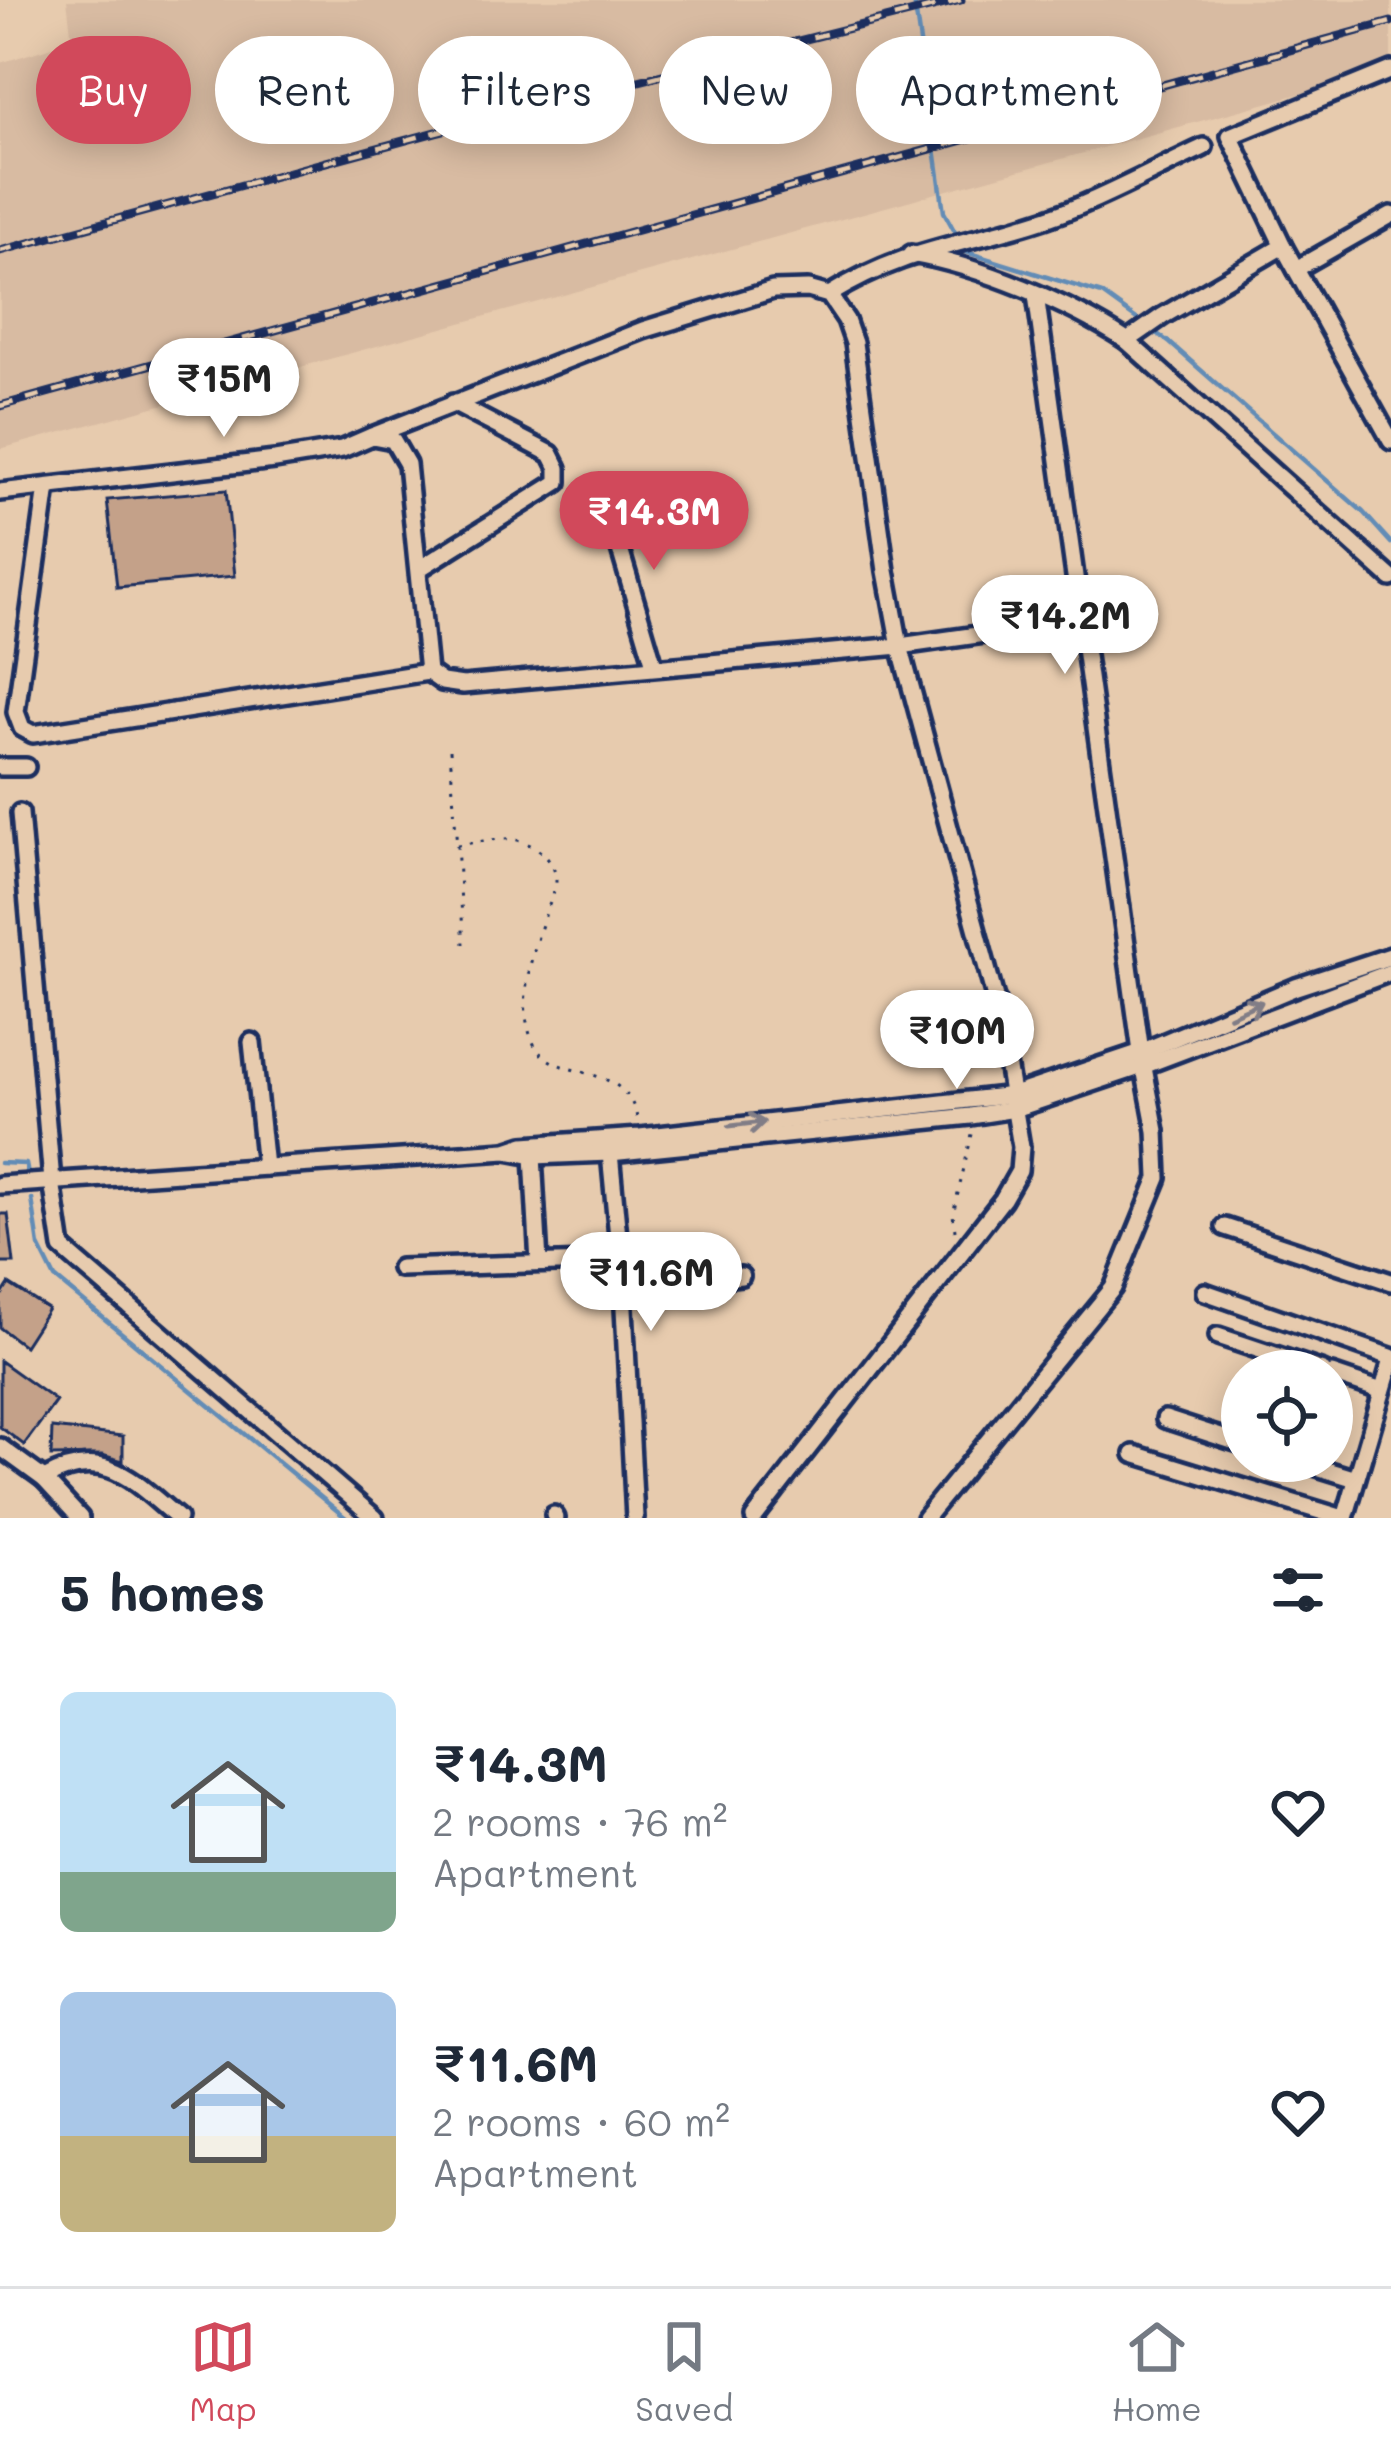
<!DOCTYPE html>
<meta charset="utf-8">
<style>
body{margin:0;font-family:Mali,sans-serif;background:#f2f2f3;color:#1f2937;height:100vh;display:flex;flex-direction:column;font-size:45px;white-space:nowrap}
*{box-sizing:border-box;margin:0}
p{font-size:39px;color:#747a83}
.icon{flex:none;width:66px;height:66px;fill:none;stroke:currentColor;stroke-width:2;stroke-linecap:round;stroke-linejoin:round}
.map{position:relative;height:1518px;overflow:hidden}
.panel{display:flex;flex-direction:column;background:#fff;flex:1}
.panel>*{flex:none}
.top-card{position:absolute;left:36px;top:36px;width:1320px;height:108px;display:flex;gap:24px}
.buttons{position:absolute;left:1221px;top:1350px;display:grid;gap:24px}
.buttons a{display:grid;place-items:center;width:132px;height:132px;border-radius:50%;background:#fff;box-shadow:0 6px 30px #0003;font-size:60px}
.price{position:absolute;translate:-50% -102px;padding:0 27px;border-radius:42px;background:#fff;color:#222;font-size:39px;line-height:78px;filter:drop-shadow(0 3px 6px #0008)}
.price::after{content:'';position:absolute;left:50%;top:72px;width:36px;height:27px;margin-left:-18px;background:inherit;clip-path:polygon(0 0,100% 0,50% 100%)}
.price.on{background:#d1495b;color:#fff}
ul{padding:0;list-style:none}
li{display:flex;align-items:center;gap:36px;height:300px;padding:0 60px}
li span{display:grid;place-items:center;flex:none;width:336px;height:240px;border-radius:18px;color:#555}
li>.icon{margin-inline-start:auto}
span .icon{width:144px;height:144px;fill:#fffc;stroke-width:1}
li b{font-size:51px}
h2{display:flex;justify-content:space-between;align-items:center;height:144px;padding:0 60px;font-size:51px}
.tag{padding:0 42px;border-radius:54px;background:#fff;box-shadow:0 6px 30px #0003;font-size:42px;line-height:108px}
.tag.on{background:#d1495b;color:#fff}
.dock{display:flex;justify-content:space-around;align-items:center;height:168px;border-top:3px solid #e0e1e3;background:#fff;font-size:33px;color:#747a83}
.dock a{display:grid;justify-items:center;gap:6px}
.dock .on{color:#d1495b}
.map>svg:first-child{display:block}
.built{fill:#d8bba2}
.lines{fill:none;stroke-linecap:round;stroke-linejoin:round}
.stream{stroke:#628cb6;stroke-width:4.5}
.building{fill:#c4a189;stroke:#1b2f5e;stroke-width:3}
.minor-casing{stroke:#1b2f5e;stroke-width:24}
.path{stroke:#1b2f5e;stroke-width:3;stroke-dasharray:3 9;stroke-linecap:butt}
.minor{stroke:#e7cbae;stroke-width:15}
.rail-casing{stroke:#1b2f5e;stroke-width:9}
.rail{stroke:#e7cbae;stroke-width:4.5;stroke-dasharray:14;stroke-linecap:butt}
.oneway{stroke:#817d86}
</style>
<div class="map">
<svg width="1391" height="1518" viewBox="0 0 1391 1518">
<rect width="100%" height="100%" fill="#e7cbae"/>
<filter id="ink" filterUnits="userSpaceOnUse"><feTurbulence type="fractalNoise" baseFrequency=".00833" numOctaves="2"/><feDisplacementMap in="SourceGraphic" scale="24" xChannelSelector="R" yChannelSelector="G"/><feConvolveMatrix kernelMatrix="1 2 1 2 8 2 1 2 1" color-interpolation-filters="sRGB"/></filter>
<g filter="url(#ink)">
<path class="built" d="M67,0H1391V69L0,449V63L72,41Z"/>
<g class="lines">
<g class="stream">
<path d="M914,0L944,212L966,252L1102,294L1170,343L1363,512L1391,543"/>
<path d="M0,1163L26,1164L28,1175"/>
<path d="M32,1199L39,1246L55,1278L346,1518"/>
</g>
</g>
<g class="building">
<path d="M226,490L235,576L117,587L107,500Z"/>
<path d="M0,1214H8L14,1263H0Z"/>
<path d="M9,1284L48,1309L24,1346L0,1328V1298Z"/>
<path d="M0,1361L56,1401L24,1445L0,1427Z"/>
<path d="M52,1428L123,1436V1461L102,1455L51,1456Z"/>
</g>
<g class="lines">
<defs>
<g id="minor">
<path d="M1391,70L1230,136L1283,246L1391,441"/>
<path d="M911,254C980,266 1069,303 1127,341L1391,578"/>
<path d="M1296,269L1391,215"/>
<path d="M829,295C899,251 957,246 1032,223C1092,205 1148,173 1204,147"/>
<path d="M1127,341L1163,316L1283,246"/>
<path d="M372,436L643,330L773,290L808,289L829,295L846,320L854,343L886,571L900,646L998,1009L1021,1147L1019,1171L1003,1199L754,1518"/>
<path d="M47,487L16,712L22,728L33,734L428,672"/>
<path d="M0,492L275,460L342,449L372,436L393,440L407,464L428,672L442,682L463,685L900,646L1083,620"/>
<path d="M604,495L654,665"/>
<path d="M419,569L558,482V468L551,454L453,403"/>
<path d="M0,767H26"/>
<path d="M20,813L52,1181L62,1248L375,1518"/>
<path d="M252,1042L265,1167"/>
<path d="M509,1150L524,1145L640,1137L1013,1095L1141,1052L1296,987L1391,956"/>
<path d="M610,1153L623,1289L635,1518"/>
<path d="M533,1156L539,1263"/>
<path d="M0,1185L506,1151L533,1156L610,1153L971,1116L1015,1109L1143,1066L1391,972"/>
<path d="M1225,1227L1391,1282"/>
<path d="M400,1268L621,1261"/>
<path d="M623,1289L741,1276"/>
<path d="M1205,1292L1391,1357"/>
<path d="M1218,1336L1323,1371"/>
<path d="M1332,1374L1382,1391"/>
<path d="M1165,1419L1242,1444"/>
<path d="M0,1447L44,1479L80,1518"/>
<path d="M1134,1454L1343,1518"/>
<path d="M1298,1461L1356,1479"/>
<path d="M44,1479C104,1445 133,1481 178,1518"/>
<path d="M554,1515L556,1518"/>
<path d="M925,1518L1113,1288L1158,1178L1156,1131L1141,1052L1036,295"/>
<path d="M1345,1518L1391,1362"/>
</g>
</defs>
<use href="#minor" class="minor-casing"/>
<g class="path">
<path d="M450,750L464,944"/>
<path d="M457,845C474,843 495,838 512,839C533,842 556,859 556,881C556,891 548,906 545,916C532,953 515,1006 534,1044C555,1085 628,1057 638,1123"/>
<path d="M955,1231L953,1214L973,1130"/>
</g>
<use href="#minor" class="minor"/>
<defs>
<g id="rail">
<path d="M0,251L436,132L961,0"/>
<path d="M0,406L1391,22"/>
</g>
</defs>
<use href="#rail" class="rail-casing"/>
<use href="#rail" class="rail"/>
</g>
<defs><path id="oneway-shaft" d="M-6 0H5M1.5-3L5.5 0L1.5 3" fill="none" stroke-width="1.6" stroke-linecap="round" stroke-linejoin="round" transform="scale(3)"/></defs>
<g class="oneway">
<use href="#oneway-shaft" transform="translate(1246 1009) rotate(-24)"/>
<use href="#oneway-shaft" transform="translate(747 1124) rotate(-7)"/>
</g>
</g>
</svg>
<div class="buttons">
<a><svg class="icon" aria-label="locate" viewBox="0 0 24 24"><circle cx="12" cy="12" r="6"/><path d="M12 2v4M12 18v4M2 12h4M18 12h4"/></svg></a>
</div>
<b class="price" style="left:224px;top:440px">₹15M</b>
<b class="price on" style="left:654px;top:573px">₹14.3M</b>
<b class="price" style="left:1065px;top:677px">₹14.2M</b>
<b class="price" style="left:957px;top:1092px">₹10M</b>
<b class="price" style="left:651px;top:1334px">₹11.6M</b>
<div class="top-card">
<a class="tag on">Buy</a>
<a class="tag">Rent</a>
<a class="tag">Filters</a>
<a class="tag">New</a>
<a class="tag">Apartment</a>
</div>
</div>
<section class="panel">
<h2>5 homes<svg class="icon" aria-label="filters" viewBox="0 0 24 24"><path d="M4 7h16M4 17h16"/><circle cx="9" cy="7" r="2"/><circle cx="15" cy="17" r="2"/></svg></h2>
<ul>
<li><span style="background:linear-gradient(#bfe0f5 75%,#7fa58c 0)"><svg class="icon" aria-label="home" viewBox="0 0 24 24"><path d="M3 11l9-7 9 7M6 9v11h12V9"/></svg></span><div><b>₹14.3M</b><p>2 rooms · 76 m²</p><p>Apartment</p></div><svg class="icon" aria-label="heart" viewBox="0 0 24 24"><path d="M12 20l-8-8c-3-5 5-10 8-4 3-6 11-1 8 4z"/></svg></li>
<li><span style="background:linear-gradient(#a9c7e8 60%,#c2b280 0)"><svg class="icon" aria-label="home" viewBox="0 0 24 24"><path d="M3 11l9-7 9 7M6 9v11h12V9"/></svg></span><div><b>₹11.6M</b><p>2 rooms · 60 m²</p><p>Apartment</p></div><svg class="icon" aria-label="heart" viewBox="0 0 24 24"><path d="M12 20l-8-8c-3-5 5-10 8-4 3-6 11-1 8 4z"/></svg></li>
</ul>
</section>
<nav class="dock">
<a class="on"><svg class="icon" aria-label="map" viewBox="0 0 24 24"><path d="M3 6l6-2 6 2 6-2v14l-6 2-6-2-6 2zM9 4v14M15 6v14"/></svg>Map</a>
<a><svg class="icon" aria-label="saved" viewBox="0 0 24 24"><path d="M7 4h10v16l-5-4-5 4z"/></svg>Saved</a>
<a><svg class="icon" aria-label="home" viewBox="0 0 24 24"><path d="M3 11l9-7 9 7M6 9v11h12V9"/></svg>Home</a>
</nav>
